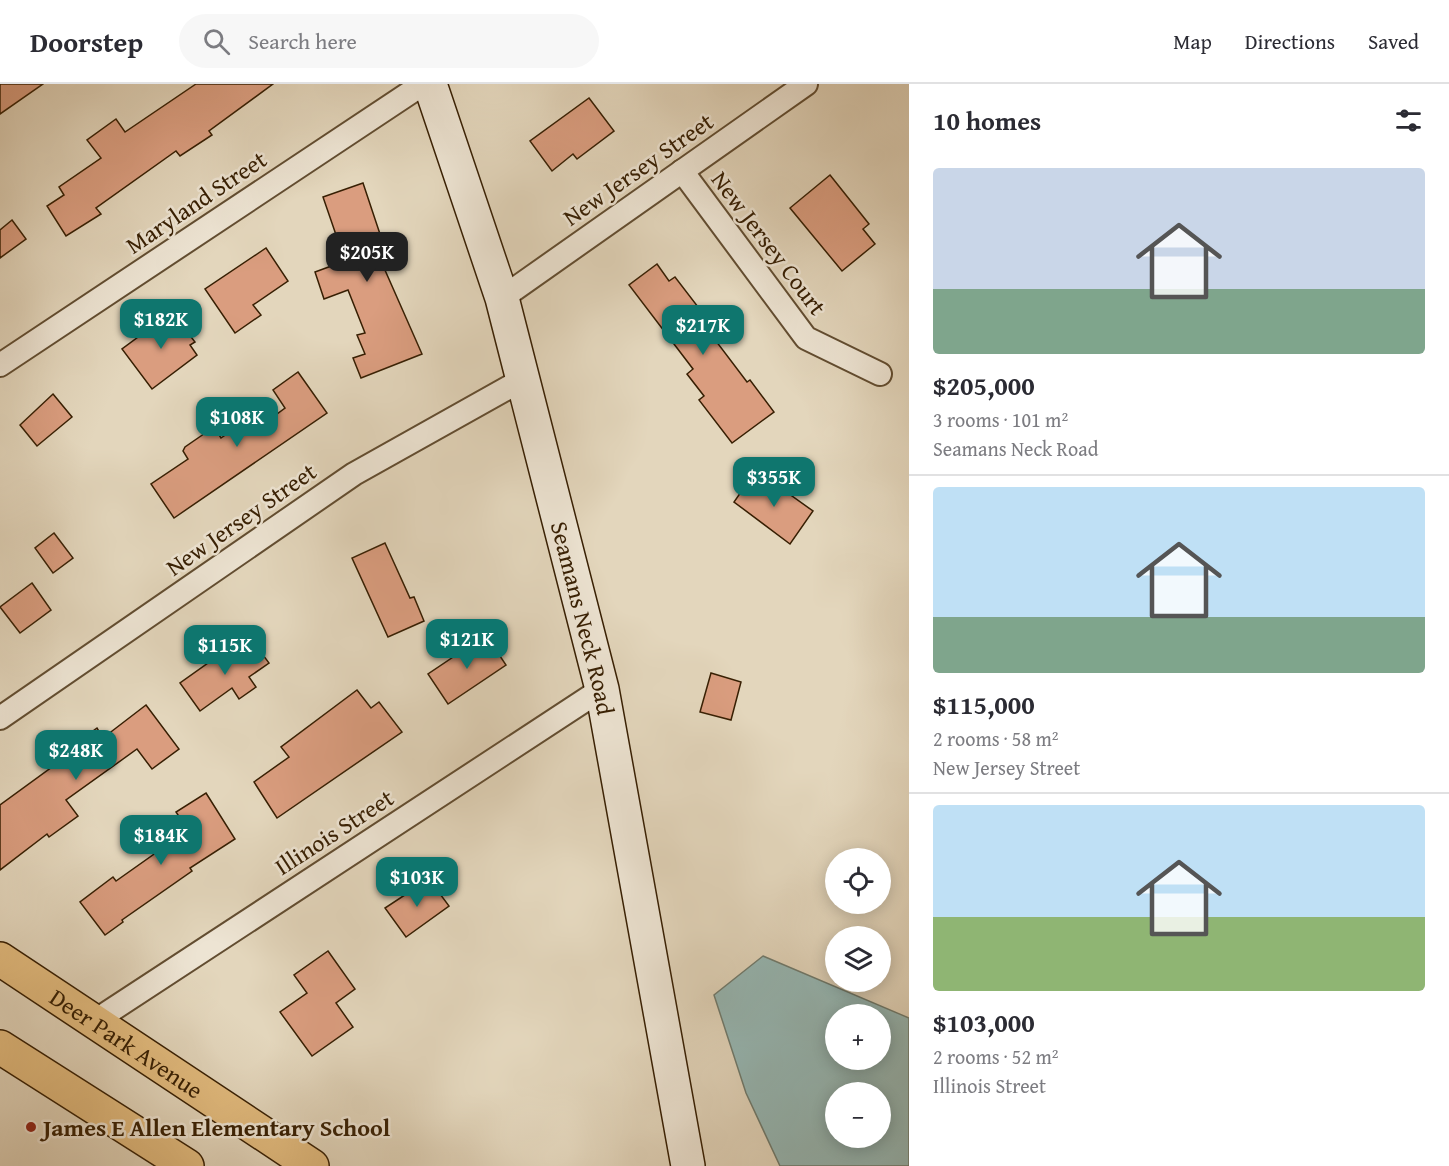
<!DOCTYPE html>
<meta charset="utf-8">
<style>
body{margin:0;font-family:"Gentium Book Plus",serif;background:#f7f7f7;color:#2b2b33;height:100vh;display:flex;flex-direction:column;font-size:22px;white-space:nowrap}
*{box-sizing:border-box;margin:0}
p{font-size:20px;color:#7c7c81}
.icon{flex:none;width:33px;height:33px;fill:none;stroke:currentColor;stroke-width:2;stroke-linecap:round;stroke-linejoin:round}
.map{position:relative;flex:1;overflow:hidden}
.details{display:flex;flex-direction:column;background:#fff;width:540px}
.details>*{flex:none}
.controls{position:absolute;left:825px;top:764px;display:grid;gap:12px}
.controls a{display:grid;place-items:center;width:66px;height:66px;border-radius:50%;background:#fff;box-shadow:0 3px 15px #0003;font-size:30px}
.price{position:absolute;translate:-50% -51px;padding:0 14px;border-radius:12px;background:#0f766e;color:#fff;font-size:20px;line-height:39px;filter:drop-shadow(0 2px 3px #0008)}
.price::after{content:'';position:absolute;left:50%;top:36px;width:18px;height:14px;margin-left:-9px;background:inherit;clip-path:polygon(0 0,100% 0,50% 100%)}
.price.active{background:#222;color:#fff}
ul{padding:0;list-style:none}
li{display:grid;align-content:center;gap:12px;height:318px;padding:0 24px}
li+li{border-top:2px solid #e1e1e2}
li span{display:grid;place-items:center;height:186px;border-radius:6px;color:#555}
li>.icon{margin-inline-start:auto}
span .icon{width:108px;height:108px;fill:#fffc;stroke-width:1}
li b{font-size:26px}
h2{display:flex;justify-content:space-between;align-items:center;height:72px;padding:0 24px;font-size:26px}
header{display:flex;align-items:center;gap:36px;box-sizing:border-box;height:84px;padding:0 30px;background:#fff;border-bottom:2px solid #e1e1e2}
header strong{font-size:28px}
nav{display:flex;gap:33px;margin-inline-start:auto;font-size:21px}
.search{width:420px;height:54px;background:#f7f7f7;display:flex;align-items:center;gap:15px;box-sizing:border-box;padding:0 21px;border-radius:33px;color:#7c7c81;font-size:22px}
main{display:flex;flex:1;min-height:0}
.map>svg:first-child{display:block}
.water{fill:#96b8b5;stroke:#707b6e;stroke-width:1.5;fill-rule:evenodd}
.building{fill:#da9d7f;stroke:#371f03;stroke-width:1.5}
.lines{fill:none;stroke-linecap:round;stroke-linejoin:round}
.street-casing{stroke:#624d31;stroke-width:26}
.secondary-casing{stroke:#371f03;stroke-width:36}
.primary-casing{stroke:#371f03;stroke-width:36}
.street{stroke:#ede4d3;stroke-width:22}
.secondary{stroke:#ede4d3;stroke-width:33}
.primary{stroke:#e2bb7e;stroke-width:33}
.poi-dot{fill:#8f2418;stroke:#ede4d3;stroke-width:2}
.labels{text-anchor:middle;dominant-baseline:central;stroke-width:5;stroke-linejoin:round;paint-order:stroke}
.street-label{font-size:24px;fill:#371f03;stroke:#ede4d3}
.poi-label{font-size:24px;font-weight:bold;fill:#371f03;stroke:#ede4d3;text-anchor:start}
</style>
<header>
<strong>Doorstep</strong>
<div class="search"><svg class="icon" aria-label="search" viewBox="0 0 24 24"><circle cx="10" cy="10" r="6"/><path d="M15 15l6 6"/></svg>Search here</div>
<nav><a>Map</a><a>Directions</a><a>Saved</a></nav>
</header>
<main>
<div class="map">
<svg width="909" height="1082" viewBox="0 0 909 1082">
<rect width="100%" height="100%" fill="#e3d6bc"/>
<filter id="stains"><feTurbulence type="fractalNoise" baseFrequency=".00333" numOctaves="4"/><feColorMatrix values="0 0 0 0 .2 0 0 0 0 .09 0 0 0 0 .02 0 0 0 .5 -.17"/></filter>
<radialGradient id="worn" r=".72"><stop offset=".6" stop-color="#630" stop-opacity="0"/><stop offset="1" stop-color="#630" stop-opacity=".3"/></radialGradient>
<path class="water" d="M763,872L909,934V1082H780L746,1009L714,911ZM836,930H880V975H836ZM836,1008H880V1053H836Z"/>
<g class="building">
<path d="M0,0H43L0,30Z"/>
<path d="M196,0H273L209,47L212,51L180,72L176,67L96,124L101,130L66,152L47,122L64,111L59,103L101,74L87,56L116,35L125,48Z"/>
<path d="M589,14L614,47L577,75L573,70L552,87L530,57Z"/>
<path d="M830,91L869,140L863,145L875,160L842,187L790,124Z"/>
<path d="M363,99L385,165L377,168L422,270L361,294L353,274L365,270L357,251L365,249L348,206L324,215L315,188L345,177L323,113Z"/>
<path d="M12,136L26,155L0,174V146Z"/>
<path d="M266,164L288,197L253,221L261,231L235,249L205,205Z"/>
<path d="M657,180L669,197L675,193L705,232L700,236L747,298L750,296L774,328L732,359L699,316L704,312L687,290L693,285L629,201Z"/>
<path d="M172,228L195,258L190,261L197,271L152,305L122,265Z"/>
<path d="M298,288L327,329L174,434L151,400L188,375L183,367L185,363L214,343L221,354L250,334L258,344L285,324L273,306Z"/>
<path d="M53,310L72,333L37,362L20,341Z"/>
<path d="M752,392L766,403L771,397L813,427L790,460L734,418Z"/>
<path d="M54,449L73,474L53,489L35,464Z"/>
<path d="M385,459L410,514L414,513L424,537L388,553L352,474Z"/>
<path d="M32,499L51,526L20,549L0,523Z"/>
<path d="M486,551L506,581L448,620L428,590Z"/>
<path d="M252,556L269,579L249,593L256,603L239,615L232,604L200,627L180,599L211,577L228,567L231,571Z"/>
<path d="M711,589L741,598L731,636L700,628Z"/>
<path d="M357,606L371,624L379,618L402,648L277,734L254,698L289,673L281,663Z"/>
<path d="M146,621L179,665L152,685L137,665L66,716L78,732L49,753L47,750L0,786V721L63,675L60,671L97,644L103,654Z"/>
<path d="M206,709L235,755L190,784L192,787L122,836L123,838L105,851L80,818L113,793L116,797L188,746L176,728Z"/>
<path d="M429,795L449,822L406,853L385,824Z"/>
<path d="M328,867L355,905L336,919L353,943L312,972L280,928L307,909L294,891Z"/>
</g>
<g class="lines">
<defs>
<g id="street">
<path d="M682,87L806,254L880,290"/>
<path d="M502,214L806,0"/>
<path d="M0,281L423,0"/>
<path d="M0,634L354,390L522,296"/>
<path d="M95,937L602,605"/>
</g>
<g id="secondary">
<path id="s1" d="M430,0L502,214L602,605L688,1082"/>
</g>
<g id="primary">
<path id="s2" d="M0,875L312,1082"/>
<path d="M0,963L187,1082"/>
</g>
</defs>
<use href="#street" class="street-casing"/>
<use href="#secondary" class="secondary-casing"/>
<use href="#primary" class="primary-casing"/>
<use href="#street" class="street"/>
<use href="#secondary" class="secondary"/>
<use href="#primary" class="primary"/>
</g>
<circle class="poi-dot" cx="31" cy="1043" r="6"/>
<g class="labels">
<g class="street-label">
<text transform="translate(638 85) rotate(-35)">New Jersey Street</text>
<text transform="translate(196 118) rotate(-34)">Maryland Street</text>
<text transform="translate(769 159) rotate(53)">New Jersey Court</text>
<text transform="translate(241 435) rotate(-35)">New Jersey Street</text>
<text stroke="none"><textPath href="#s1" startOffset="556">Seamans Neck Road</textPath></text>
<text transform="translate(334 748) rotate(-33)">Illinois Street</text>
<text stroke="none"><textPath href="#s2" startOffset="152">Deer Park Avenue</textPath></text>
</g>
<g class="poi-label">
<text x="43" y="1043">James E Allen Elementary School</text>
</g>
</g>
<rect width="100%" height="100%" filter="url(#stains)"/>
<rect width="100%" height="100%" fill="url(#worn)"/>
</svg>
<div class="controls">
<a><svg class="icon" aria-label="locate" viewBox="0 0 24 24"><circle cx="12" cy="12" r="6"/><path d="M12 2v4M12 18v4M2 12h4M18 12h4"/></svg></a>
<a><svg class="icon" aria-label="layers" viewBox="0 0 24 24"><path d="M12 4l9 5-9 5-9-5zM3 14l9 5 9-5"/></svg></a>
<a>+</a>
<a>−</a>
</div>
<b class="price active" style="left:367px;top:199px">$205K</b>
<b class="price" style="left:161px;top:266px">$182K</b>
<b class="price" style="left:703px;top:272px">$217K</b>
<b class="price" style="left:237px;top:364px">$108K</b>
<b class="price" style="left:774px;top:424px">$355K</b>
<b class="price" style="left:467px;top:586px">$121K</b>
<b class="price" style="left:225px;top:592px">$115K</b>
<b class="price" style="left:76px;top:697px">$248K</b>
<b class="price" style="left:161px;top:782px">$184K</b>
<b class="price" style="left:417px;top:824px">$103K</b>
</div>
<section class="details">
<h2>10 homes<svg class="icon" aria-label="filters" viewBox="0 0 24 24"><path d="M4 7h16M4 17h16"/><circle cx="9" cy="7" r="2"/><circle cx="15" cy="17" r="2"/></svg></h2>
<ul>
<li><span style="background:linear-gradient(#c9d6e8 65%,#7fa58c 0)"><svg class="icon" aria-label="home" viewBox="0 0 24 24"><path d="M3 11l9-7 9 7M6 9v11h12V9"/></svg></span><div><b>$205,000</b><p>3 rooms · 101 m²</p><p>Seamans Neck Road</p></div></li>
<li><span style="background:linear-gradient(#bfe0f5 70%,#7fa58c 0)"><svg class="icon" aria-label="home" viewBox="0 0 24 24"><path d="M3 11l9-7 9 7M6 9v11h12V9"/></svg></span><div><b>$115,000</b><p>2 rooms · 58 m²</p><p>New Jersey Street</p></div></li>
<li><span style="background:linear-gradient(#bfe0f5 60%,#8fb573 0)"><svg class="icon" aria-label="home" viewBox="0 0 24 24"><path d="M3 11l9-7 9 7M6 9v11h12V9"/></svg></span><div><b>$103,000</b><p>2 rooms · 52 m²</p><p>Illinois Street</p></div></li>
</ul>
</section>
</main>
